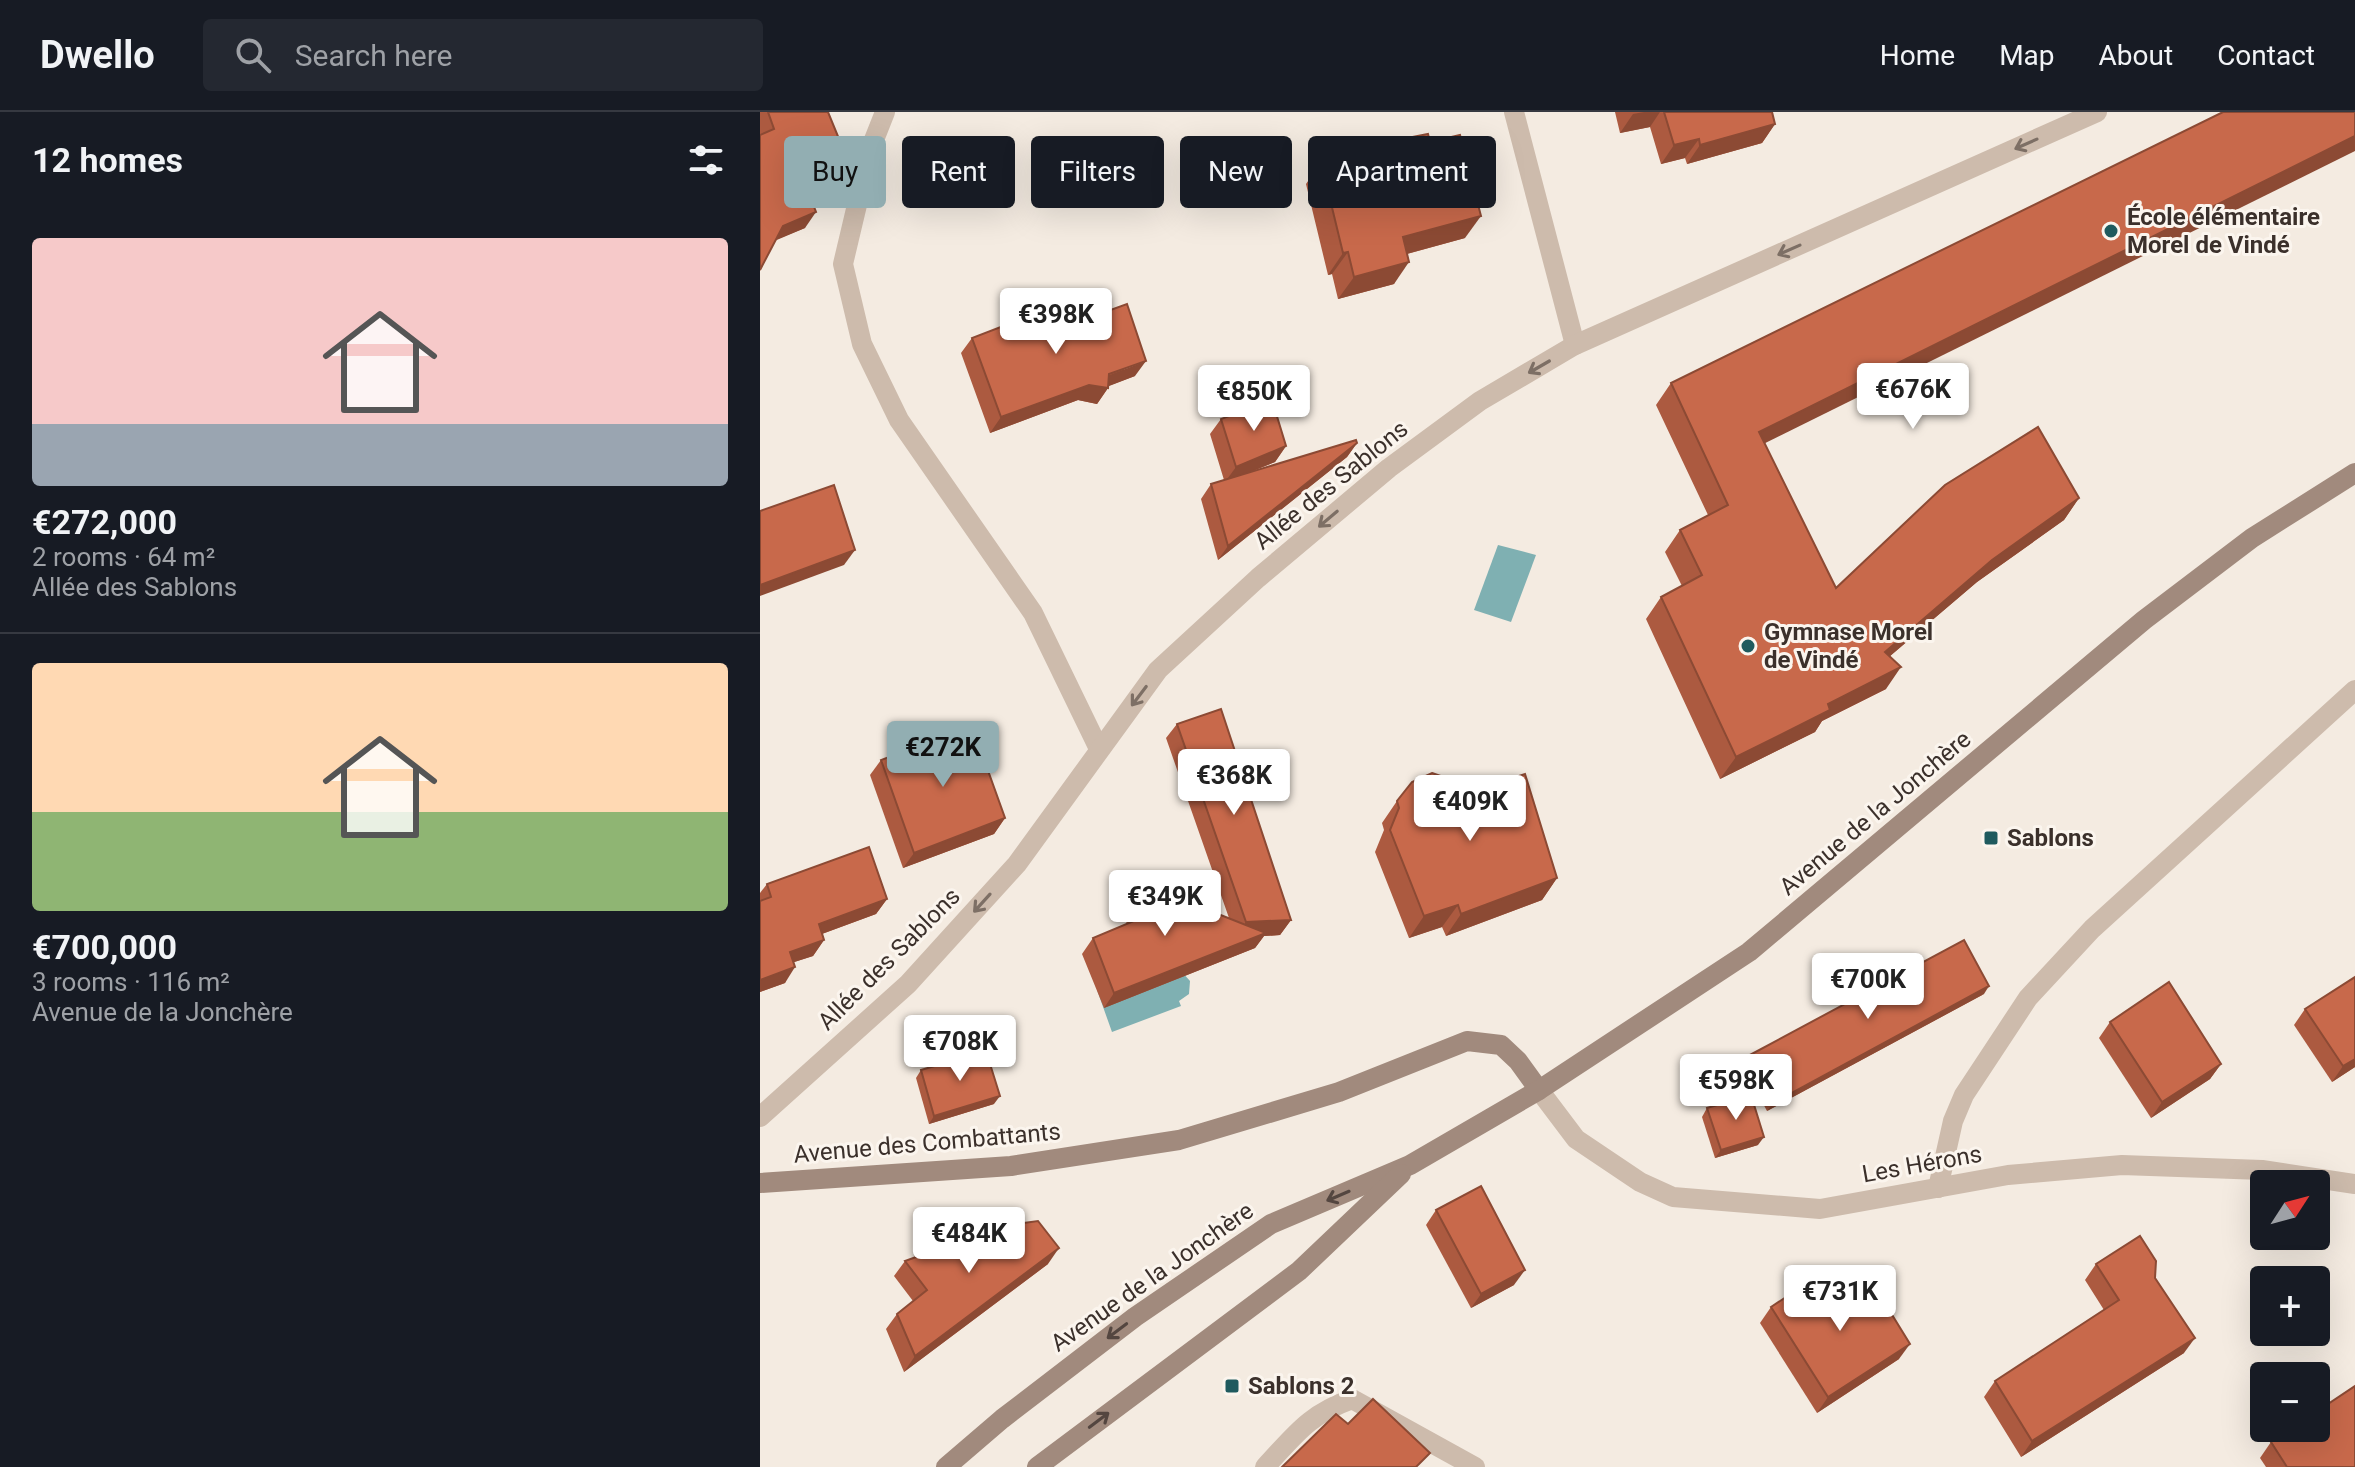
<!DOCTYPE html>
<meta charset="utf-8">
<style>
body{margin:0;font-family:Roboto,sans-serif;background:#242831;color:#f1f3f6;height:100vh;display:flex;flex-direction:column;font-size:30px;white-space:nowrap}
*{box-sizing:border-box;margin:0}
p{font-size:26px;color:#9ea1a6}
.icon{flex:none;width:44px;height:44px;fill:none;stroke:currentColor;stroke-width:2;stroke-linecap:round;stroke-linejoin:round}
.map{position:relative;flex:1;overflow:hidden}
.side{display:flex;flex-direction:column;background:#171b24;width:760px}
.side>*{flex:none}
.guide{position:absolute;left:24px;top:24px;width:760px;height:72px;display:flex;gap:16px}
.needle{width:52px;rotate:54deg}
.buttons{position:absolute;left:1490px;top:1058px;display:grid;gap:16px}
.buttons a{display:grid;place-items:center;width:80px;height:80px;border-radius:8px;background:#171b24;box-shadow:0 8px 32px #0002;font-size:40px}
.price{position:absolute;translate:-50% -68px;padding:0 18px;border-radius:8px;background:#fff;color:#222;font-size:26px;line-height:52px;filter:drop-shadow(0 2px 4px #0008)}
.price::after{content:'';position:absolute;left:50%;top:48px;width:24px;height:18px;margin-left:-12px;background:inherit;clip-path:polygon(0 0,100% 0,50% 100%)}
.price.on{background:#92aeb2;color:#111}
ul{padding:0;list-style:none}
li{display:grid;align-content:center;gap:16px;height:424px;padding:0 32px}
li+li{border-top:2px solid #363941}
li span{display:grid;place-items:center;height:248px;border-radius:8px;color:#555}
li>.icon{margin-inline-start:auto}
span .icon{width:144px;height:144px;fill:#fffc;stroke-width:1}
li b{font-size:34px}
h2{display:flex;justify-content:space-between;align-items:center;height:96px;padding:0 32px;font-size:34px}
.tag{padding:0 28px;border-radius:8px;background:#171b24;box-shadow:0 8px 32px #0002;font-size:28px;line-height:72px}
.tag.on{background:#92aeb2;color:#111}
header{display:flex;align-items:center;gap:48px;box-sizing:border-box;height:112px;padding:0 40px;background:#171b24;border-bottom:2px solid #363941}
header strong{font-size:38px}
nav{display:flex;gap:44px;margin-inline-start:auto;font-size:28px}
.search{width:560px;height:72px;background:#242831;display:flex;align-items:center;gap:20px;box-sizing:border-box;padding:0 28px;border-radius:8px;color:#9ea1a6;font-size:30px}
main{display:flex;flex:1;min-height:0}
.map>svg:first-child{display:block}
.water{fill:#7fb0b2}
.lines{fill:none;stroke-linecap:round;stroke-linejoin:round}
.lane{stroke:#cdbbac;stroke-width:20}
.street{stroke:#cdbbac;stroke-width:20}
.secondary{stroke:#a18a7d;stroke-width:20}
.wall{fill:#ac5a40}
.shaded-wall{fill:#8c4a34}
.building{fill:#c8694b;stroke:#8c4a34;stroke-width:2}
.oneway{stroke:#7d6f65}
.oneway2{stroke:#544640}
.poi-dot{fill:#1f5a5e;stroke:#fbf5ee;stroke-width:3}
.labels{text-anchor:middle;dominant-baseline:central;stroke-width:6;stroke-linejoin:round;paint-order:stroke}
.poi-label{font-size:24px;font-weight:bold;fill:#3b302b;stroke:#fbf5ee;text-anchor:start}
.street-label{font-size:24px;fill:#3b302b;stroke:#fbf5ee}
</style>
<header>
<strong>Dwello</strong>
<div class="search"><svg class="icon" aria-label="search" viewBox="0 0 24 24"><circle cx="10" cy="10" r="6"/><path d="M15 15l6 6"/></svg>Search here</div>
<nav><a>Home</a><a>Map</a><a>About</a><a>Contact</a></nav>
</header>
<main>
<section class="side">
<h2>12 homes<svg class="icon" aria-label="filters" viewBox="0 0 24 24"><path d="M4 7h16M4 17h16"/><circle cx="9" cy="7" r="2"/><circle cx="15" cy="17" r="2"/></svg></h2>
<ul>
<li><span style="background:linear-gradient(#f6c9c9 75%,#9aa5b1 0)"><svg class="icon" aria-label="home" viewBox="0 0 24 24"><path d="M3 11l9-7 9 7M6 9v11h12V9"/></svg></span><div><b>€272,000</b><p>2 rooms · 64 m²</p><p>Allée des Sablons</p></div></li>
<li><span style="background:linear-gradient(#ffd9b3 60%,#8fb573 0)"><svg class="icon" aria-label="home" viewBox="0 0 24 24"><path d="M3 11l9-7 9 7M6 9v11h12V9"/></svg></span><div><b>€700,000</b><p>3 rooms · 116 m²</p><p>Avenue de la Jonchère</p></div></li>
</ul>
</section>
<div class="map">
<svg width="1595" height="1355" viewBox="0 0 1595 1355">
<rect width="100%" height="100%" fill="#f4ebe1"/>
<g class="water">
<path d="M738,433L776,443L751,510L714,498Z"/>
<path d="M421,859L430,869L429,882L419,889L421,894L352,920L337,878Z"/>
</g>
<g class="lines">
<g class="lane">
<path d="M125,0L110,38L83,152L102,232L139,308L273,501L339,637"/>
<path d="M1178,1076L1193,1009L1204,983L1268,886L1332,817L1595,578"/>
<path d="M505,1355C536,1322 548,1303 592,1287L715,1355"/>
</g>
<g class="street">
<path d="M754,0L815,233"/>
<path d="M779,978L816,1027L880,1070L913,1085L1060,1097L1248,1063L1362,1053L1502,1058L1595,1072"/>
<path d="M0,1005L148,872L257,752L398,558L498,466L629,356L720,289L815,233L1337,0"/>
</g>
<g class="secondary">
<path d="M0,1071L251,1054L419,1028L579,980L707,929L741,933L758,949L779,978"/>
<path d="M186,1355L242,1307L375,1205L511,1112L650,1053L779,978L989,840L1384,508L1492,426L1595,361"/>
<path d="M277,1355L539,1159L641,1062"/>
</g>
</g>
<g class="wall">
<path d="M0,0H68L82,77L51,89L45,116L15,128L0,158Z"/>
<path d="M855,0H1012L1015,12L1002,31L927,52L925,46L901,52L890,15L860,21Z"/>
<path d="M617,32L705,126L647,142L634,172L578,187L572,162L568,163L546,72L561,50L615,36Z"/>
<path d="M298,217L375,264L348,274V276L337,292L318,288L230,321L201,241L212,226Z"/>
<path d="M911,271L1004,331L1076,476L1319,386L1304,408L1217,470L1130,544L1126,577L1062,609L1055,620L960,667L886,507L901,485L922,474L905,440L920,418L948,403L896,293Z"/>
<path d="M461,307L526,334L515,350L486,362L597,331L587,345L458,448L441,387L451,372L464,368L450,322Z"/>
<path d="M417,612L531,808L520,823L504,824L495,836L344,896L322,842L333,826L367,812L355,780L365,765L469,806L406,626Z"/>
<path d="M121,648L245,706L234,722L143,756L110,663Z"/>
<path d="M703,682L797,766L782,788L686,824L682,815L649,826L615,740L624,718L622,711L637,689Z"/>
<path d="M7,772L127,787L116,802L62,822L64,828L53,844L34,850L25,871L0,880V781Z"/>
<path d="M1595,865V955L1572,970L1534,913L1545,897Z"/>
<path d="M1224,882L1007,999L982,952L988,944Z"/>
<path d="M1350,910L1461,952L1450,967L1391,1006L1339,926Z"/>
<path d="M161,958L234,992L169,1012L156,966Z"/>
<path d="M947,996L998,1033L955,1046L942,1005Z"/>
<path d="M676,1098L754,1173L711,1196L666,1113Z"/>
<path d="M167,1124L288,1152L144,1260L126,1217L137,1202L153,1189L134,1164L145,1149L157,1144L156,1139Z"/>
<path d="M1336,1152L1395,1166L1424,1241L1261,1345L1224,1285L1235,1269L1344,1198L1325,1168Z"/>
<path d="M1011,1195L1139,1247L1057,1301L1000,1211Z"/>
<path d="M1511,1330L1595,1355H1506L1500,1346Z"/>
</g>
<g class="shaded-wall">
<path d="M884,0H900L890,15L860,21L873,2Z"/>
<path d="M1015,12L1002,31L927,52L940,33Z"/>
<path d="M1595,24V39L983,342L999,320Z"/>
<path d="M939,27L925,46L901,52L914,33Z"/>
<path d="M93,61L82,77L37,95L48,79Z"/>
<path d="M56,100L45,116L12,130L23,114Z"/>
<path d="M721,104L705,126L628,147L643,125Z"/>
<path d="M588,140L572,162L568,163L583,141Z"/>
<path d="M649,150L634,172L578,187L594,165Z"/>
<path d="M386,249L375,264L344,276H348L337,292L318,288L230,321L241,305Z"/>
<path d="M597,331L587,345L458,448L468,434Z"/>
<path d="M526,334L515,350L465,370L476,355Z"/>
<path d="M1319,386L1304,408L1217,470L1109,562L1125,540L1232,448Z"/>
<path d="M95,438L84,453L0,484V473Z"/>
<path d="M1141,555L1126,577L1062,609L1055,620L960,667L976,645L1068,592Z"/>
<path d="M245,706L234,722L143,756L154,741Z"/>
<path d="M797,766L782,788L686,824L701,802Z"/>
<path d="M127,787L116,802L48,827L59,812Z"/>
<path d="M698,793L682,815L649,826L664,804Z"/>
<path d="M531,808L520,823L504,824L495,836L344,896L354,881L475,825L486,810Z"/>
<path d="M64,828L53,844L19,855L30,840Z"/>
<path d="M35,855L25,871L0,880V868Z"/>
<path d="M1229,874L1224,882L1007,999L1013,991Z"/>
<path d="M1595,947V955L1572,970L1583,954Z"/>
<path d="M1461,952L1450,967L1391,1006L1402,990Z"/>
<path d="M240,984L234,992L169,1012L174,1004Z"/>
<path d="M1004,1025L998,1033L955,1046L961,1038Z"/>
<path d="M299,1136L288,1152L144,1260L155,1244Z"/>
<path d="M765,1158L754,1173L711,1196L721,1182Z"/>
<path d="M1435,1226L1424,1241L1261,1345L1272,1329Z"/>
<path d="M1150,1232L1139,1247L1057,1301L1068,1285Z"/>
</g>
<g class="building">
<path d="M8,0H68L93,61L48,79L56,100L23,114L0,158V23L14,17Z"/>
<path d="M904,0H1012L1015,12L940,33L939,27L914,33Z"/>
<path d="M1463,0H1595V24L999,320L1076,476L1185,373L1278,315L1319,386L1232,448L1125,540L1141,555L1068,592L1070,598L976,645L901,485L942,463L920,418L968,393L911,271Z"/>
<path d="M668,22L670,30L700,23L721,104L643,125L649,150L594,165L588,140L583,141L561,50L618,35L617,32Z"/>
<path d="M367,192L386,249L349,262L348,276L329,273L241,305L212,226L290,196L298,217Z"/>
<path d="M512,288L526,334L476,355L461,307Z"/>
<path d="M596,328L597,331L468,434L451,372Z"/>
<path d="M74,373L95,438L0,473V399Z"/>
<path d="M461,597L531,808L486,810L417,612Z"/>
<path d="M212,614L245,706L154,741L121,648Z"/>
<path d="M672,661L698,670L703,682L765,662L797,766L701,802L698,793L664,804L630,718L639,696L637,689L652,670Z"/>
<path d="M109,735L127,787L59,812L64,828L30,840L35,855L0,868V789L11,785L7,772Z"/>
<path d="M365,765L506,821L354,881L333,826L381,806Z"/>
<path d="M1204,828L1229,874L1013,991L988,944Z"/>
<path d="M1595,865V947L1583,954L1545,897Z"/>
<path d="M1409,870L1461,952L1402,990L1350,910Z"/>
<path d="M226,939L240,984L174,1004L161,958Z"/>
<path d="M991,983L1004,1025L961,1038L947,996Z"/>
<path d="M721,1074L765,1158L721,1182L676,1098Z"/>
<path d="M278,1109L299,1136L155,1244L137,1202L167,1178L145,1149L170,1140L167,1124Z"/>
<path d="M1380,1124L1396,1149L1395,1166L1435,1226L1272,1329L1235,1269L1359,1188L1336,1152Z"/>
<path d="M1055,1166L1074,1196L1113,1172L1150,1232L1068,1285L1011,1195Z"/>
<path d="M1595,1274V1355H1527L1511,1330L1532,1316H1556V1300Z"/>
<path d="M613,1287L670,1341L656,1355H522L576,1302L588,1312Z"/>
</g>
<defs><path id="oneway-shaft" d="M-6 0H5M1.5-3L5.5 0L1.5 3" fill="none" stroke-width="1.6" stroke-linecap="round" stroke-linejoin="round" transform="scale(2)"/></defs>
<g class="oneway">
<use href="#oneway-shaft" transform="translate(1266 32) rotate(156)"/>
<use href="#oneway-shaft" transform="translate(1029 138) rotate(156)"/>
<use href="#oneway-shaft" transform="translate(779 255) rotate(150)"/>
<use href="#oneway-shaft" transform="translate(568 407) rotate(140)"/>
<use href="#oneway-shaft" transform="translate(379 584) rotate(127)"/>
<use href="#oneway-shaft" transform="translate(222 791) rotate(132)"/>
</g>
<g class="oneway2">
<use href="#oneway-shaft" transform="translate(578 1084) rotate(157)"/>
<use href="#oneway-shaft" transform="translate(357 1219) rotate(143)"/>
<use href="#oneway-shaft" transform="translate(339 1308) rotate(-37)"/>
</g>
<g class="poi-dot">
<circle cx="1351" cy="119" r="8"/>
<circle cx="988" cy="534" r="8"/>
<rect x="1223" y="718" width="16" height="16" rx="4"/>
<rect x="464" y="1266" width="16" height="16" rx="4"/>
</g>
<g class="labels">
<g class="poi-label">
<text x="1367" y="105">École élémentaire<tspan x="1367" dy="28">Morel de Vindé</tspan></text>
<text x="1004" y="520">Gymnase Morel<tspan x="1004" dy="28">de Vindé</tspan></text>
<text x="1247" y="726">Sablons</text>
<text x="488" y="1274">Sablons 2</text>
</g>
<g class="street-label">
<text transform="translate(571 373) rotate(-39)">Allée des Sablons</text>
<text transform="translate(1115 701) rotate(-40)">Avenue de la Jonchère</text>
<text transform="translate(129 847) rotate(-45)">Allée des Sablons</text>
<text transform="translate(167 1031) rotate(-5)">Avenue des Combattants</text>
<text transform="translate(1162 1052) rotate(-10)">Les Hérons</text>
<text transform="translate(392 1165) rotate(-35)">Avenue de la Jonchère</text>
</g>
</g>
</svg>
<div class="buttons">
<a><svg class="needle" viewBox="-14 -14 28 28"><path d="M0-13l5 13h-10z" fill="#e53935"/><path d="M0 13l5-13h-10z" fill="#9ea1a6"/></svg></a>
<a>+</a>
<a>−</a>
</div>
<b class="price" style="left:296px;top:244px">€398K</b>
<b class="price" style="left:1153px;top:319px">€676K</b>
<b class="price" style="left:494px;top:321px">€850K</b>
<b class="price on" style="left:183px;top:677px">€272K</b>
<b class="price" style="left:474px;top:705px">€368K</b>
<b class="price" style="left:710px;top:731px">€409K</b>
<b class="price" style="left:405px;top:826px">€349K</b>
<b class="price" style="left:1108px;top:909px">€700K</b>
<b class="price" style="left:200px;top:971px">€708K</b>
<b class="price" style="left:976px;top:1010px">€598K</b>
<b class="price" style="left:209px;top:1163px">€484K</b>
<b class="price" style="left:1080px;top:1221px">€731K</b>
<div class="guide">
<a class="tag on">Buy</a>
<a class="tag">Rent</a>
<a class="tag">Filters</a>
<a class="tag">New</a>
<a class="tag">Apartment</a>
</div>
</div>
</main>
